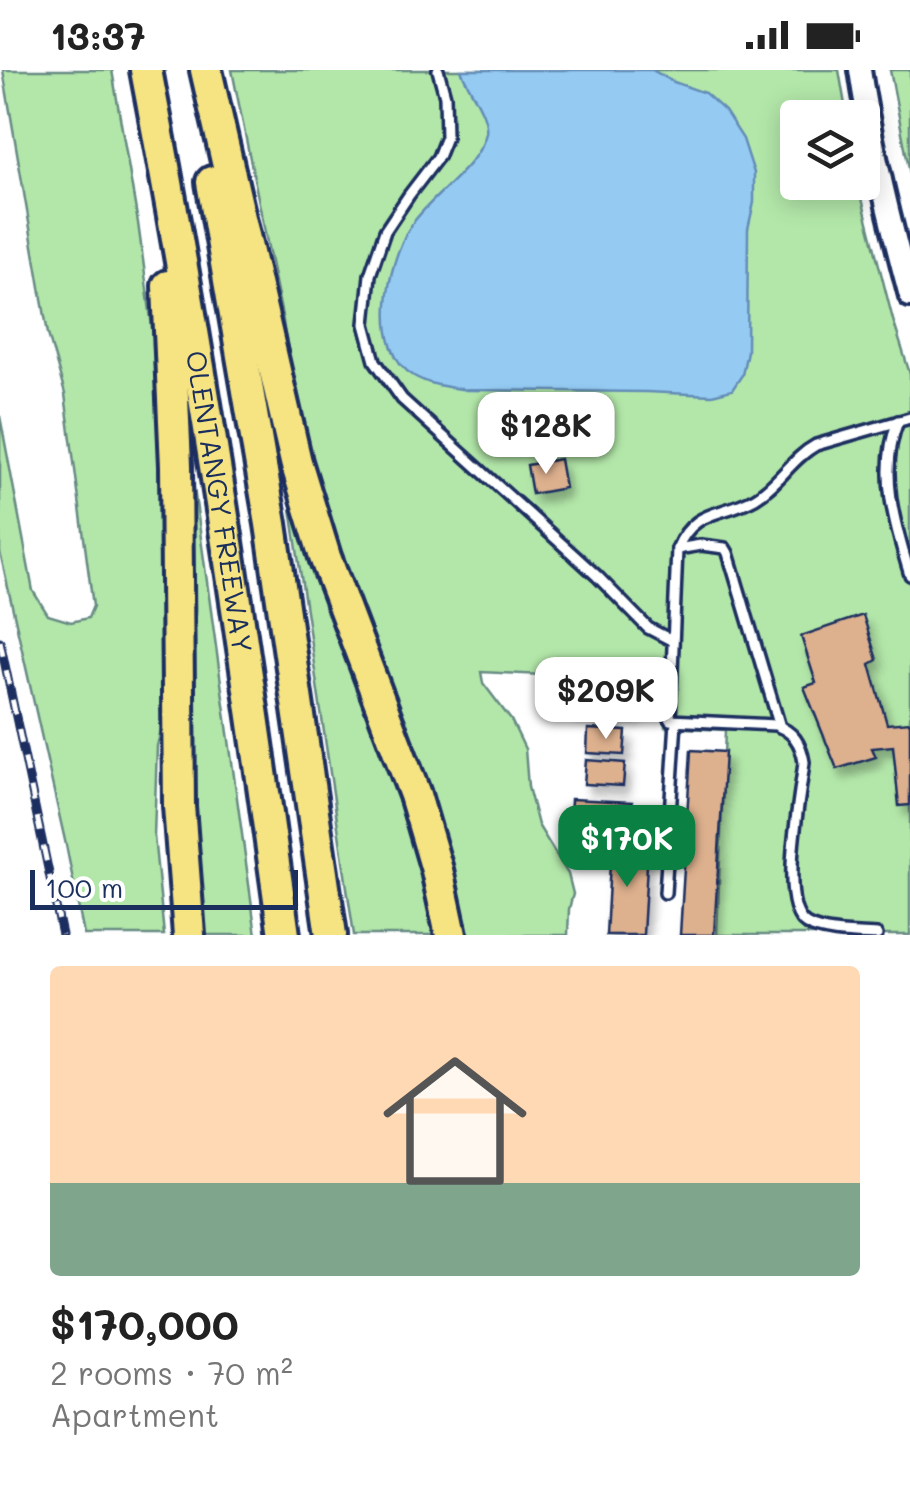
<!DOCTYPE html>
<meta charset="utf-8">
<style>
body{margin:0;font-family:Mali,sans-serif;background:#f6f6f6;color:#222;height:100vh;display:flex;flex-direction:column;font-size:38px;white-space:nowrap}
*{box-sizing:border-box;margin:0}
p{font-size:32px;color:#767676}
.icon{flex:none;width:55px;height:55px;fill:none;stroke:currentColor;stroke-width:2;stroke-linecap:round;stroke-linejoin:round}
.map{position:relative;height:865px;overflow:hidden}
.details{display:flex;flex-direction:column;background:#fff;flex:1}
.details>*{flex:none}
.controls{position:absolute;left:780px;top:30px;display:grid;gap:20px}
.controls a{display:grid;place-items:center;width:100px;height:100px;border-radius:10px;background:#fff;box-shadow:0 5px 25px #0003;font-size:50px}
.scale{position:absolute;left:30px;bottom:25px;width:268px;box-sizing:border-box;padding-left:10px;border:5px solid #1b2f5e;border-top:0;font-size:28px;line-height:35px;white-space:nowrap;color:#1b2f5e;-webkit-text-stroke:8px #fff;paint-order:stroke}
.price{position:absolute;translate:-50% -85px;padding:0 22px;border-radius:20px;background:#fff;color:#222;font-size:32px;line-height:65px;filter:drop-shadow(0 2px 5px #0008)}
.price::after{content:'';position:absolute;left:50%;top:60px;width:30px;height:22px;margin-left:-15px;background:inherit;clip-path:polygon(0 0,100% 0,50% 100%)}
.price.current{background:#0b8043;color:#fff}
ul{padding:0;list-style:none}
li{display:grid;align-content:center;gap:20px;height:530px;padding:0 50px}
li span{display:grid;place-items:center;height:310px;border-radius:10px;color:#555}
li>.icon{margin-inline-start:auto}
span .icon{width:180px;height:180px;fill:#fffc;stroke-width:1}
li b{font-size:42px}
.status{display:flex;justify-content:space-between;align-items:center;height:70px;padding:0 50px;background:#fff;direction:ltr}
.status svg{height:28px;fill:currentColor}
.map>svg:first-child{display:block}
.green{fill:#b3e7a9;stroke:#678b84;stroke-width:2.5}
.water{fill:#95cbf3;stroke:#648db7;stroke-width:2.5}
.building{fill:#ddb08e;stroke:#1b2f5e;stroke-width:2.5;filter:url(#shadow)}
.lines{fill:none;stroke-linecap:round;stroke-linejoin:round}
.service-casing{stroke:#1b2f5e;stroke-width:16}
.tertiary-casing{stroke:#1b2f5e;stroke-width:28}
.motorway-casing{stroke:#1b2f5e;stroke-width:38}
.service{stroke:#fff;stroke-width:9}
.tertiary{stroke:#fff;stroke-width:20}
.motorway{stroke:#f6e381;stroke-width:30}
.rail-casing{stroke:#1b2f5e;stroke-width:9}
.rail{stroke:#fff;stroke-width:5;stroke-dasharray:15;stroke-linecap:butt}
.labels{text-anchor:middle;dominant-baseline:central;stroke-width:8;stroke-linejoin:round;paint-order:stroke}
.street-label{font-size:28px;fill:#1b2f5e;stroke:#fff}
</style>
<div class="status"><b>13:37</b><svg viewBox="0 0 49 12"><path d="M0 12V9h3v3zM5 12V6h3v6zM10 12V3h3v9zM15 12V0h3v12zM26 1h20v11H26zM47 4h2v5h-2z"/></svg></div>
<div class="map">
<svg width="910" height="865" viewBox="0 0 910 865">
<defs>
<filter id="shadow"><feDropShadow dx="5.5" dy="9" stdDeviation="5" flood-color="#0004"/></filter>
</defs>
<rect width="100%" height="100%" fill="#fff"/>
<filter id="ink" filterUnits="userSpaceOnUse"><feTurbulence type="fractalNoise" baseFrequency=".01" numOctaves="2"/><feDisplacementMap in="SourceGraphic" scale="20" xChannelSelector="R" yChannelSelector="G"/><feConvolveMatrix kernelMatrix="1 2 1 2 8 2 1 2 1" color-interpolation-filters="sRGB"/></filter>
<g filter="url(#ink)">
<g class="green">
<path d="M3,0H112L138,153L154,271L160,340L166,527L164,648L157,676L154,766L164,865H84L66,775L0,482V346L33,521L48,545L71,552L88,548L93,536L65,324L48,264Z"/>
<path d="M232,0H839L847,47L798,48V112L858,113L893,250L910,304V865H717L725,660L665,657L666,611L481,602L483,613L511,650L525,679L528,717L538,755L568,804L573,824L569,839L568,865H467L436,736L405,665L349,524L305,381L291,307L283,251Z"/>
<path d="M890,0H910V104Z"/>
<path d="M185,418H194L256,865H202L195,794Z"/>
<path d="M299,437L383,660L442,865H354L291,439Z"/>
</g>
<path class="water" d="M461,0H652L674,12L705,23L725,41L743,69L754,103V132L748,159L747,281L742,305L732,320L712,325L646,322L466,320C449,317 429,315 414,306C370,280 387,193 410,157C429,127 480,96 486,63C489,45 468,19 461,0Z"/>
<g class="building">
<path d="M560,389L565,418L532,424L527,395Z"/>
<path d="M863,545L877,590L870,594L887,654L910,652V735L899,736L893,676L872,678L876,687L837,699L804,617L816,613L801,566Z"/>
<path d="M573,618L634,621L633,645L572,642Z"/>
<path d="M588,659L626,661L624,685L587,683Z"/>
<path d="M691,680L725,682L714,865H680Z"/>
<path d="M586,690L625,693L623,716L584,714Z"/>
<path d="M571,729L632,732L631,756L570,753Z"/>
<path d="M611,775L648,777L643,865H606Z"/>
</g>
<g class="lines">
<defs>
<g id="service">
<path d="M438,0L445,26L446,67L438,87L409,125L385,161L370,205L365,254L375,291L402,329L597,506L648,558L673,571"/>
<path d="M898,351C878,401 895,456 910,505"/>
<path d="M677,479L701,475L725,478L728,483L780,657"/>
<path d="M665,823L676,651"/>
<path d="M877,865C859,864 822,864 806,854C777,836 801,724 804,692C801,673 793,661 775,655L670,650L677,479C694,438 721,447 755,428C778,415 792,388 816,375L910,348"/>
</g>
<path id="tertiary" d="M860,0C871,76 890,152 910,226"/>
<g id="motorway">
<path id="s1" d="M146,0C201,286 244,576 284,865"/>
<path d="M206,0L296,392L325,487L415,725L437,800L451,865"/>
<path d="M212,112L271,454L331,865"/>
<path d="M168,216L176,396L179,736L189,865"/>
</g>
</defs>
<use href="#service" class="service-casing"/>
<use href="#tertiary" class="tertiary-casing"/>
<use href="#motorway" class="motorway-casing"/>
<use href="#service" class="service"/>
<use href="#tertiary" class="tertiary"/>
<use href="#motorway" class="motorway"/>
<defs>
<path id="rail" d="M0,571L62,865"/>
</defs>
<use href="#rail" class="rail-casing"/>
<use href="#rail" class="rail"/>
</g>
</g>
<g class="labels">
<g class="street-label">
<text stroke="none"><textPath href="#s1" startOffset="438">OLENTANGY FREEWAY</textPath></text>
</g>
</g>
</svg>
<div class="controls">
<a><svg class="icon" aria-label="layers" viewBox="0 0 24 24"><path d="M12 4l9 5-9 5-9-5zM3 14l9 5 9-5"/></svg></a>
</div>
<div class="scale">100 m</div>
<b class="price" style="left:546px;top:407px">$128K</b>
<b class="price" style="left:606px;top:672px">$209K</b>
<b class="price current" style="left:627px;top:820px">$170K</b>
</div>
<section class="details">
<ul>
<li><span style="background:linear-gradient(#ffd9b3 70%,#7fa58c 0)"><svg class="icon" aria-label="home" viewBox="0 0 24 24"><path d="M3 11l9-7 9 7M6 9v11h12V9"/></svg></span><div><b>$170,000</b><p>2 rooms · 70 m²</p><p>Apartment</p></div></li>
</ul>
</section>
